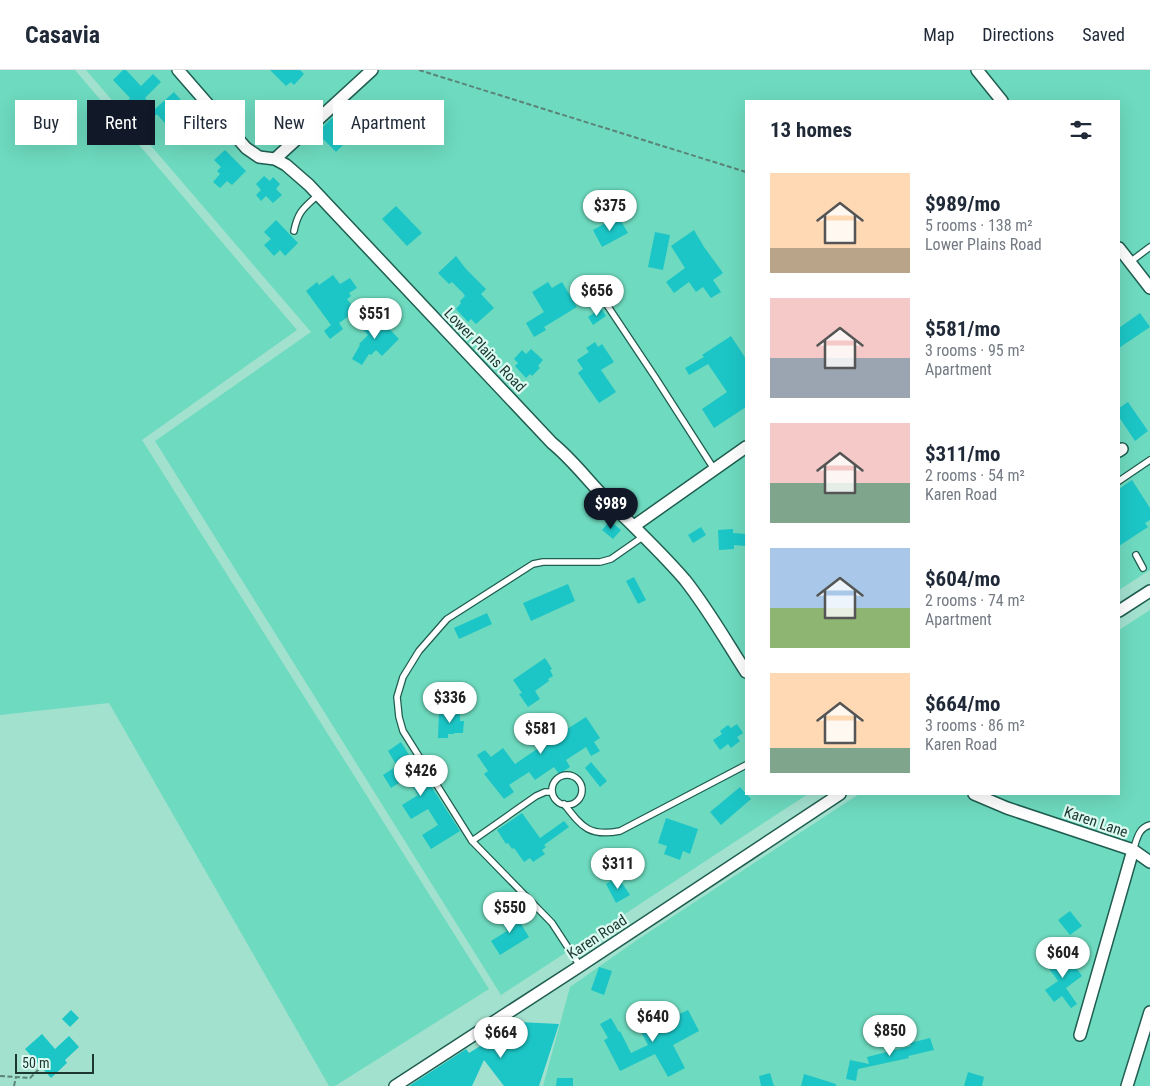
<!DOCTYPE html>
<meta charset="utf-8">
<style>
body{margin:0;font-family:"Roboto Condensed",sans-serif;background:#f2f2f3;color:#1f2937;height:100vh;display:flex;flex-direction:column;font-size:19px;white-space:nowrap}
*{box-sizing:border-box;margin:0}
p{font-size:16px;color:#747a83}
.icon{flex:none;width:28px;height:28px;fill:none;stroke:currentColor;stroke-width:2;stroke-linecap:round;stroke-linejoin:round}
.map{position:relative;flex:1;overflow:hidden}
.panel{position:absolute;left:745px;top:30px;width:375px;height:695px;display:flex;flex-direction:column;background:#fff;border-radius:0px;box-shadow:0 5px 20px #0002}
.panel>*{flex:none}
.guide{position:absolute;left:15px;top:30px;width:475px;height:45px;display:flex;gap:10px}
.scale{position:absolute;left:15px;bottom:12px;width:79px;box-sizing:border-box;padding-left:5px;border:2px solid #1d3630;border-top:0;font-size:14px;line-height:18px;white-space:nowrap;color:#1d3630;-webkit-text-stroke:4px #dcfbf1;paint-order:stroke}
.price{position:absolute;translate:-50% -42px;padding:0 11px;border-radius:18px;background:#fff;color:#222;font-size:16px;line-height:32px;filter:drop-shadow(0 1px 2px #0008)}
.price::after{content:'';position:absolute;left:50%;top:30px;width:15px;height:11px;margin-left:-8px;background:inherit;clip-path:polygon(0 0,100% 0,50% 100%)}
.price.active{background:#111827;color:#fff}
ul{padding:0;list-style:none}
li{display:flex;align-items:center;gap:15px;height:125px;padding:0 25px}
li span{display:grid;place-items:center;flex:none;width:140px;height:100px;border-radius:0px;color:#555}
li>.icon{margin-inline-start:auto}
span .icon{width:60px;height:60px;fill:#fffc;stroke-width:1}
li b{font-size:21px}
h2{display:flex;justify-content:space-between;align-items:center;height:60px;padding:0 25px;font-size:21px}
.pill{padding:0 18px;border-radius:0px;background:#fff;box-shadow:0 5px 20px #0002;font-size:18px;line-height:45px}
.pill.active{background:#111827;color:#fff}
header{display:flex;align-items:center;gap:30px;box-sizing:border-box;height:70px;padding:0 25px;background:#fff;border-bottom:1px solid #e0e1e3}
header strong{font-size:24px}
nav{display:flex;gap:28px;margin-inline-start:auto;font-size:18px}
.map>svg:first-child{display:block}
.green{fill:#6edabf}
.building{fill:#1cc6c6}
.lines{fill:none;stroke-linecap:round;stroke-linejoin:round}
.lane-casing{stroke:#1f5e50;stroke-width:8}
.street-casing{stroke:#1f5e50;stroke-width:14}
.path{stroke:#5a8478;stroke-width:2;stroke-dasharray:5 2.5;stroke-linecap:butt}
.lane{stroke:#fff;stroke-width:5.5}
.street{stroke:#fff;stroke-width:11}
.labels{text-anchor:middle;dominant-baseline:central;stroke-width:4.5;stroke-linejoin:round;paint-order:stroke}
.street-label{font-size:15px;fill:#1d3630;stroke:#dcfbf1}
</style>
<header>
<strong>Casavia</strong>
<nav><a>Map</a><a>Directions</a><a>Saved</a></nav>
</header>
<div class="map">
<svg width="1150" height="1016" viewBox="0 0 1150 1016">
<rect width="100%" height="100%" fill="#a3e1cf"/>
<g class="green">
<path d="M0,0H75L297,260L142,370L489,919L335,1016H329L109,633L0,645Z"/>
<path d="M86,0H1150V500L1119,520V31H746V724H808L501,925L155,371L311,262Z"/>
<path d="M1150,540V1016H543L570,917L637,870L859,724H1119V560Z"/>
</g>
<g class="building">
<path d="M123,0H126L141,16L153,4L161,12L145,28L155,39L174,22L199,51L181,66L171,54L168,57L157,44L147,54L127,32L130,28L113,10Z"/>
<path d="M270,0H300L304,4L294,15L291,12L286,16Z"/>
<path d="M332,48L351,67L336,82L317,63Z"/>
<path d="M225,80L246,101L232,115L227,111L220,118L213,112L220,104L217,101L221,97L214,90Z"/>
<path d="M264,106L270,111L273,107L280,114L276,119L282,125L273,133L266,126L261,131L256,125L261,120L256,114Z"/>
<path d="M396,136L422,163L407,176L382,149Z"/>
<path d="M618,146L628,163L602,177L593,160Z"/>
<path d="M276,150L298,173L285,186L280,180L274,186L264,175L271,169L264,162Z"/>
<path d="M694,160L704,177L723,203L713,210L721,222L711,228L703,217L696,222L689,212L674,223L666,212L685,198L671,176Z"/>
<path d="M655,162L670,165L663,200L648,197Z"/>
<path d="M456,186L466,199L486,219L481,224L494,238L476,254L471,249L468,252L456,239L461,233L460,231L465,226L463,223L452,212L449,214L438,203Z"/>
<path d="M333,205L340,214L350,208L357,218L349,223L351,226L347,229L356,241L339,253L343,259L330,269L324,261L331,255L306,221L317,212L319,215Z"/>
<path d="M548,212L552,218L562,212L577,237L544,257L546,260L534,267L526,253L544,242L532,222Z"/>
<path d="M601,238L606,246L593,255L588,247Z"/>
<path d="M1140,243L1150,257L1119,278V258Z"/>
<path d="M376,245L399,269L382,286L376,280L371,285L369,284L362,295L352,289L360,275L359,274L368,265L362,259Z"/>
<path d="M731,266L746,289V337L714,358L702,339L727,322L708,294L689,305L685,298L704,287L702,285Z"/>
<path d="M595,272L598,277L602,274L614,292L601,300L616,322L599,333L578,303L583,299L577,290L589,282L586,278Z"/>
<path d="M531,279L543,290L538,296L540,298L532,306L530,304L526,308L515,296L518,293L514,289L522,280L526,284Z"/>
<path d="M1128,332L1148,361L1135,371L1119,347V338Z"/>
<path d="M1132,410L1150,438V450L1145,453L1148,457L1119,476V419Z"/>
<path d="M610,451L621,460L613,469L602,460Z"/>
<path d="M701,457L706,465L693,473L688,465Z"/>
<path d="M733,459V463L746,464V476L734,475V479L719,480L718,460Z"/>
<path d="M634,507L646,530L638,534L626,511Z"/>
<path d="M568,514L575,531L531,551L523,533Z"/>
<path d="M487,543L492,554L459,569L454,558Z"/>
<path d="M545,588L552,599L550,600L553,606L548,609L549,611L535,621L540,629L528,637L519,624L522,623L513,610Z"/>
<path d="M450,640H460V651H464L463,663H454V664H448V668H438L439,643H450Z"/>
<path d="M586,647L600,668L594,672L600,681L591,686L586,677L566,690L570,697L559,704L554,697L535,710L529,702L509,715L514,722L504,729L484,704L488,701L477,685L485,680L491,687L503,678L515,694L540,677L531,663L552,649L561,663Z"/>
<path d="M737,654L743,663L737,667L740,671L731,678L728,674L720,680L713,670L722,664L720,661L728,655L731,658Z"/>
<path d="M401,672L422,706L424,705L460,761L431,779L422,765L438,755L428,739L411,749L402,735L418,725L407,708L391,718L383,705L397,696L388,681Z"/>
<path d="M591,692L607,711L600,717L585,698Z"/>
<path d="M740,717L751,729L721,755L710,742Z"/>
<path d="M522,743L540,768L564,751L569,757L544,775L546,777L542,780L545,784L533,792L530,788L524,792L514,778L512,779L508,773L506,774L497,760Z"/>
<path d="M666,748L698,759L690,784L683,781L680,790L664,784L667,776L658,773Z"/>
<path d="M618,807L630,825L616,833L606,814Z"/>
<path d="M513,841L529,867L500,885L491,871L507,861L500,849Z"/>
<path d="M1070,841L1082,856L1070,865L1058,850Z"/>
<path d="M1066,883L1082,906L1066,918L1077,934L1071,938L1062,926L1054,932L1045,920L1058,911L1047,896Z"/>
<path d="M599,897L612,901L604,925L591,920Z"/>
<path d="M71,940L79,948L70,957L62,949Z"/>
<path d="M688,940L699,961L673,975L685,998L668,1007L655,984L620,1001L604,970L608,968L600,954L611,948L619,962L620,961L631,983L648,975L641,962Z"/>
<path d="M519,952L559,954L539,1016H504L484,990L472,1016H409L466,979L469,983Z"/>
<path d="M42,964L55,979L69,966L79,977L65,990L67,993L51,1008L25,979Z"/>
<path d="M930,968L934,980L908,986L909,988L858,999L856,1011L846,1009L850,990L869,994L867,987L911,976L910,973Z"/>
<path d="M968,1002L984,1007L982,1016H964Z"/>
<path d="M770,1003L774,1016H761L759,1006Z"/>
<path d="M804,1004L836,1014V1016H801Z"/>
<path d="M557,1008H573V1016H556Z"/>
</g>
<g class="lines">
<defs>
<g id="lane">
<path d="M294,161C298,141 304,138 318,125"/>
<path d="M1130,192L1150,177"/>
<path d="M597,220L655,307L714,399"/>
<path d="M1119,411L1150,390"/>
<path d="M1136,485L1143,498"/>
<circle cx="567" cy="720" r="15"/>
<path d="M564,734C582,757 589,767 620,761L746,695"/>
<path d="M472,771L536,726L545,722H552"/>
<path d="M1133,780C1137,770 1138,758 1150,755"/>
<path d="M580,896L552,853L472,771L403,661L399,647L397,627L403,607L419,581L447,549L533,494L543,492H600L611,489L644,466"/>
</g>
<g id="street">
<path d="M178,0L246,78L259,87L275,89L286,95L309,115L552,373C573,390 589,412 608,431C634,457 661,482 685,510C708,539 726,571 746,602"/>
<path d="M977,0L1002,31"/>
<path d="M275,89L372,0"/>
<path d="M1119,178L1150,218"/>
<path d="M1119,381L1122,379"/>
<path d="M634,456L746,377"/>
<path d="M1119,541L1150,521"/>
<path d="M974,724L1007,738L1133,780L1150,792"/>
<path d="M1080,965L1133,780"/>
<path d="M395,1016L580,896L840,724"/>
<path d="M1127,1016L1150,942"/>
</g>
</defs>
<use href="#lane" class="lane-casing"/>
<use href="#street" class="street-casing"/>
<g class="path">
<path d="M419,0L746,102"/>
<path d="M0,1006L30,1008L39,999"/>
<path d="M14,1016L16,1007"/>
</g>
<use href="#lane" class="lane"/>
<use href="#street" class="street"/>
</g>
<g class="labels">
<g class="street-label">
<text transform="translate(485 280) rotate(46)">Lower Plains Road</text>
<text transform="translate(1096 752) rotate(19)">Karen Lane</text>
<text transform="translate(597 867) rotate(-33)">Karen Road</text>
</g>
</g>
</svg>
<div class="scale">50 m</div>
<b class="price" style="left:610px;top:162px">$375</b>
<b class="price" style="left:597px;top:247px">$656</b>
<b class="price" style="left:375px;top:270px">$551</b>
<b class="price active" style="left:611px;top:460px">$989</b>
<b class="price" style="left:450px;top:654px">$336</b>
<b class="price" style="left:541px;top:685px">$581</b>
<b class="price" style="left:421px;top:727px">$426</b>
<b class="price" style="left:618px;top:820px">$311</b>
<b class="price" style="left:510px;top:864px">$550</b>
<b class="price" style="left:1063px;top:909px">$604</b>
<b class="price" style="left:653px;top:973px">$640</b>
<b class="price" style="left:890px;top:987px">$850</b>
<b class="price" style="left:501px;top:989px">$664</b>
<div class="guide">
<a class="pill">Buy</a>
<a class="pill active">Rent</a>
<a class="pill">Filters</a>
<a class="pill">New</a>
<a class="pill">Apartment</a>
</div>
<section class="panel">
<h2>13 homes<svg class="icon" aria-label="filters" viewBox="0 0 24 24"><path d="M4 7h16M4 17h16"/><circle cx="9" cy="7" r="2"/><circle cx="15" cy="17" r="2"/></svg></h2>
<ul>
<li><span style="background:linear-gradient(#ffd9b3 75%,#b9a48a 0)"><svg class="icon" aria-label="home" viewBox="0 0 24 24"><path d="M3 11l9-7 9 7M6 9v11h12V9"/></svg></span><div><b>$989/mo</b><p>5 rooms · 138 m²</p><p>Lower Plains Road</p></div></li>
<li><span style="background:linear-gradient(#f6c9c9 60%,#9aa5b1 0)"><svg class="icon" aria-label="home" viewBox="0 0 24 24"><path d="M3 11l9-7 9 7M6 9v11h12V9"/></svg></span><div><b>$581/mo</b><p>3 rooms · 95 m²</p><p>Apartment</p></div></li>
<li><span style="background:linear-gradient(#f6c9c9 60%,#7fa58c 0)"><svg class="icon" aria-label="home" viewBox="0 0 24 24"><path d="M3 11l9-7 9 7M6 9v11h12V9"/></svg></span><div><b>$311/mo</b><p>2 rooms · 54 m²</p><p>Karen Road</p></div></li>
<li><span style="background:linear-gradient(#a9c7e8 60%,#8fb573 0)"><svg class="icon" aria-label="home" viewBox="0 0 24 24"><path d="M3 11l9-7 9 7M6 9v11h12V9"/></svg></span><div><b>$604/mo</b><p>2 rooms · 74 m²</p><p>Apartment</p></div></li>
<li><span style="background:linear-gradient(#ffd9b3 75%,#7fa58c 0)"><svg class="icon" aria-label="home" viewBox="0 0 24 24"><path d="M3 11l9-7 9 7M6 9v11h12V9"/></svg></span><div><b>$664/mo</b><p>3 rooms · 86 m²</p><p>Karen Road</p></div></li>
</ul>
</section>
</div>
